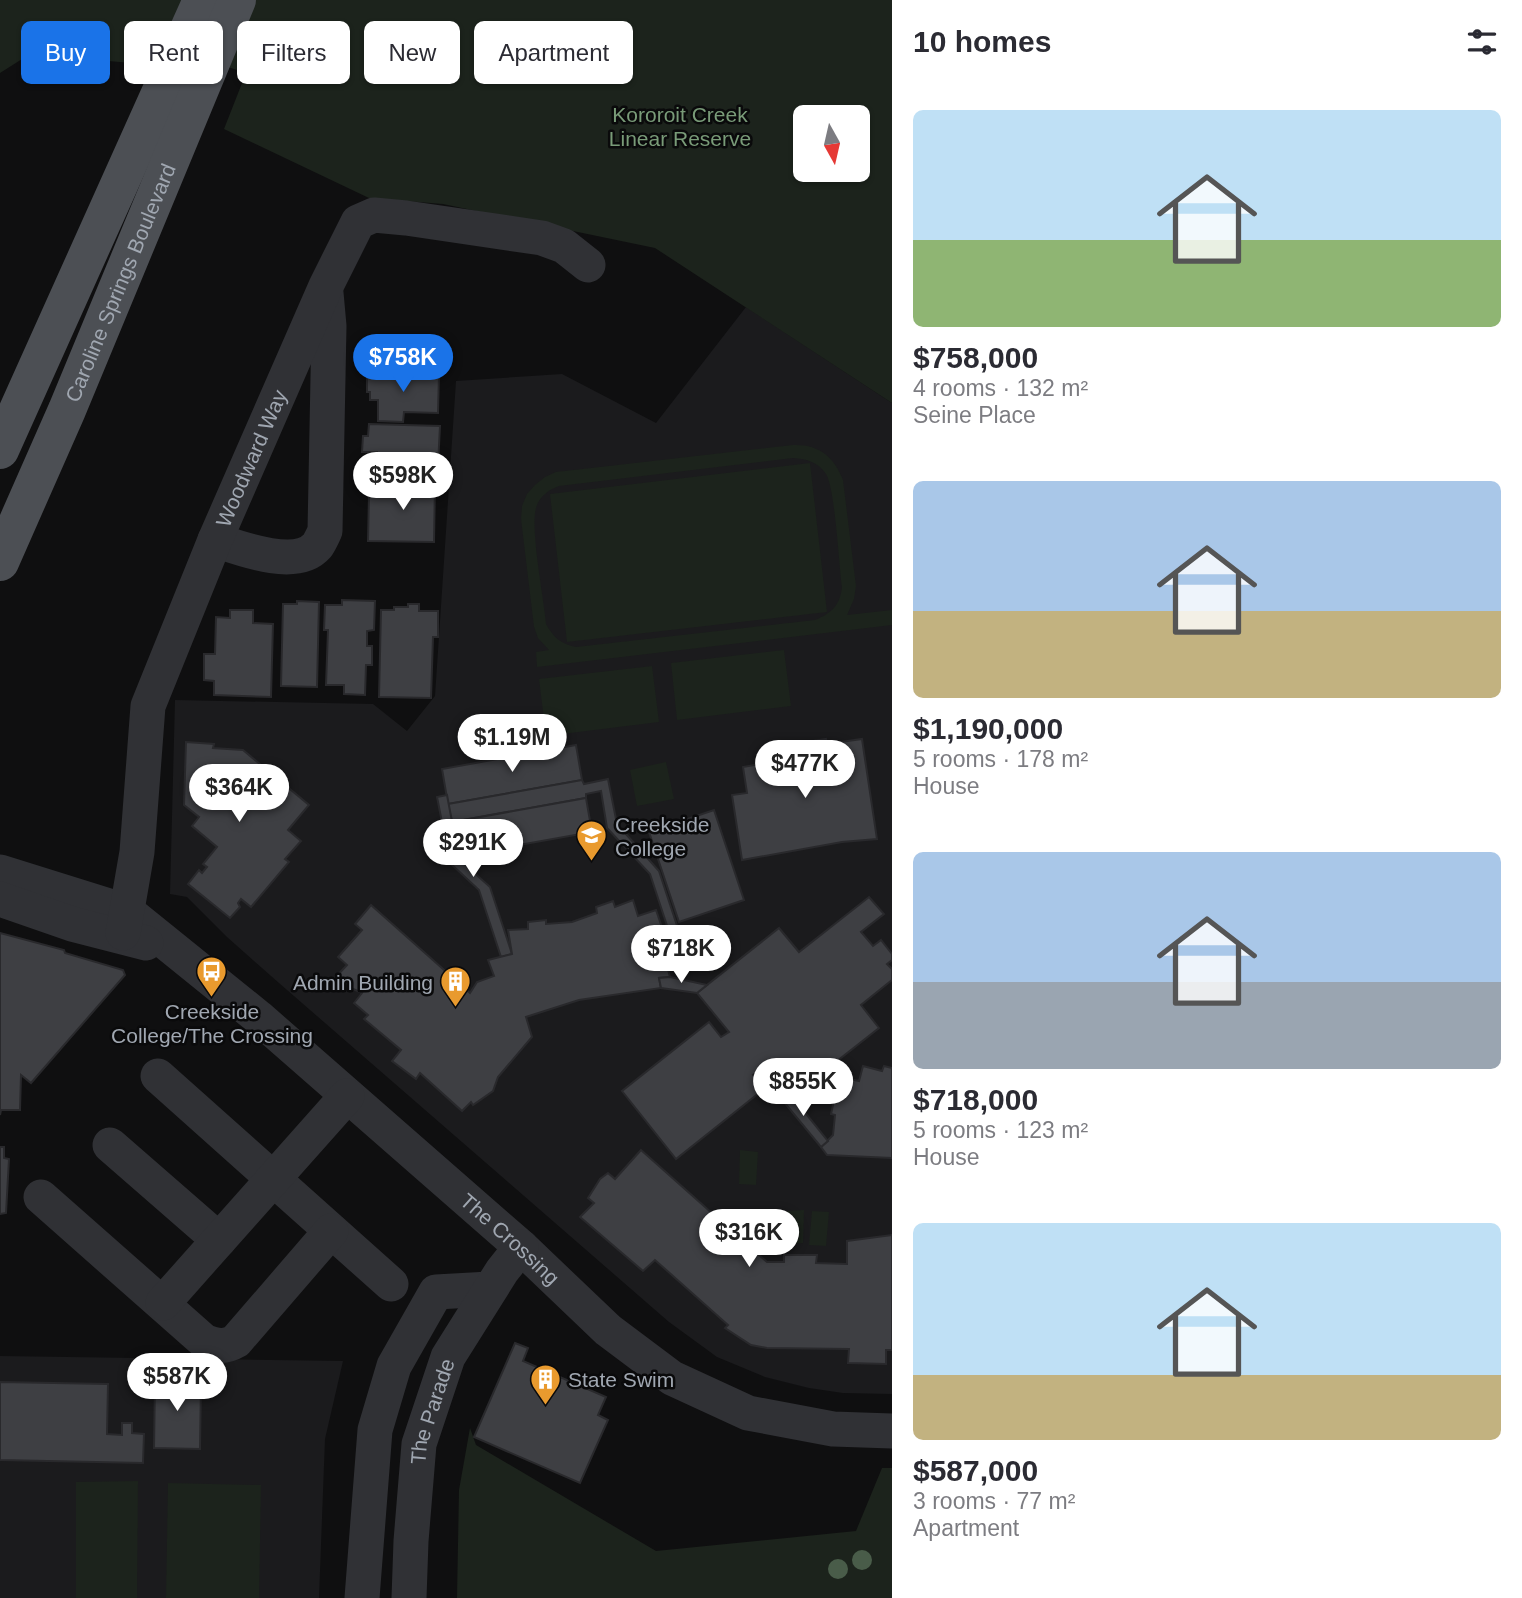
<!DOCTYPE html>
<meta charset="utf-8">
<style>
body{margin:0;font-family:Arial,sans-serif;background:#f2f2f3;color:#2b2b33;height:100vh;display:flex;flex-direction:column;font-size:26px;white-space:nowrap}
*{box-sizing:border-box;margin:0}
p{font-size:23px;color:#7c7c81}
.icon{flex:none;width:38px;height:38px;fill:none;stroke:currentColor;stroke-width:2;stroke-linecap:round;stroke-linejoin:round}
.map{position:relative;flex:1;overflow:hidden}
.details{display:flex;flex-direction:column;background:#fff;width:630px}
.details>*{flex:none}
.guide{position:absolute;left:21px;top:21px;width:665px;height:63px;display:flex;gap:14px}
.needle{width:46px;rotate:172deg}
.controls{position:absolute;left:793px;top:105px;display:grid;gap:14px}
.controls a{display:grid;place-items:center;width:77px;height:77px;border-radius:10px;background:#fff;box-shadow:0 2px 5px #0004;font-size:35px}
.price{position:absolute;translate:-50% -60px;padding:0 16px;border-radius:24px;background:#fff;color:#222;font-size:23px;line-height:46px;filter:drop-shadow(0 2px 4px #0008)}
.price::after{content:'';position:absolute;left:50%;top:42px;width:21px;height:16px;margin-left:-10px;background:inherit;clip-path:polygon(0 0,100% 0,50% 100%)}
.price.active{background:#1a73e8;color:#fff}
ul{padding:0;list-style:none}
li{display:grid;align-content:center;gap:14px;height:371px;padding:0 21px}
li span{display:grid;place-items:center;height:217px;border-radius:10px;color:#555}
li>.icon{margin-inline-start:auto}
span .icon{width:126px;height:126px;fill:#fffc;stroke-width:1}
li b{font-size:30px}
h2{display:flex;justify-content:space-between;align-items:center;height:84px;padding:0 21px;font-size:30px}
.pill{padding:0 24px;border-radius:10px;background:#fff;box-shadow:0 2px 5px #0004;font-size:24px;line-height:63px}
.pill.active{background:#1a73e8;color:#fff}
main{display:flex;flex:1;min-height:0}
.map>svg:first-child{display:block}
.built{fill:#1b1b1d}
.green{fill:#1c231c;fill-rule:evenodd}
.building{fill:#3e3f43;stroke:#29292c;stroke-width:2}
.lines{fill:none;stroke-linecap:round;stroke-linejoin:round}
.minor{stroke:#303135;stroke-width:35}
.major{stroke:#4c4f54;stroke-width:38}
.tree{fill:#495c49}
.labels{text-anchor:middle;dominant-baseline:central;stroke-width:5;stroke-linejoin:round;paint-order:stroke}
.park-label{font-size:21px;fill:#799b78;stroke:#0a0a0b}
.street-label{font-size:21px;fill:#a0a7b1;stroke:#0a0a0b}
.poi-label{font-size:21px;fill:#a0a7b1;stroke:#0a0a0b;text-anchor:start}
</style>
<main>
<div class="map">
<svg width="892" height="1598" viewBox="0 0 892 1598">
<rect width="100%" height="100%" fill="#0f0f10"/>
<g class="built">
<path d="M746,307L892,403V1394L843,1393L809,1388L765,1377L717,1357L669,1322L279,983L227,937L187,897L170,894L175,700L373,704L407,731L435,696L456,381L562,374L656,423Z"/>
<path d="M0,1356L343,1361L325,1439L319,1598H0Z"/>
</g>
<g class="green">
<path d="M0,0H892V403L655,248L443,204L369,198L224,129L246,73L150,41L131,63L30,54L0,73ZM805,117H858V170H805Z"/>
<path d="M793,445C819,444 834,457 843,480L856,586L854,599L847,615L892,610V625L537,667L536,652L549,650L538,638L534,627L521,519L522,506L527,494L535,485L545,477L556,472ZM793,458C807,459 818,462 826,474C835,488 839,566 842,587C840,605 832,613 815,620L576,647C561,644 554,638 546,624C544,599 530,529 536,508C539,497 548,490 559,486Z"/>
<path d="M810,463L827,612L567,642L550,494Z"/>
<path d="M784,650L791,706L677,720L671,663Z"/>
<path d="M652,666L659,722L546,736L539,679Z"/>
<path d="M666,762L674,799L637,806L630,770Z"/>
<path d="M740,1150L758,1152L756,1185L739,1184Z"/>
<path d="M761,1209L779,1210V1244H762Z"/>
<path d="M804,1210L803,1243L786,1244L787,1211Z"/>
<path d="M812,1211L829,1212L826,1246L809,1245Z"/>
<path d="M470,1428L476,1445L656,1551L856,1531L882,1468H892V1598H457L459,1490Z"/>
<path d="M138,1481L137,1598H76V1482Z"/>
<path d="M168,1483L261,1485L259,1598H166Z"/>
</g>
<g class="building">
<path d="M367,373L439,374L438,413L404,412L403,422L378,421V400H370V392H367Z"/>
<path d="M369,424L440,426L438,465L397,464V473H377V452H362L363,436H368Z"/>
<path d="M388,477H414V483H435L434,542L368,541L369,495H387Z"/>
<path d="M342,600L375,601L374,630L367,631V646H372V665H366L365,695L344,694V685H326L328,630H324L325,605H342Z"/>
<path d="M297,601L319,602L317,687L281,686L283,604H297Z"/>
<path d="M408,604H419V611H438V637H433L431,698L379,697L381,610H394V607H408Z"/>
<path d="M230,610H253V623L273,624L271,697L214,695V681L204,680V654H215L216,617L230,618Z"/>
<path d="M826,739L827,744L862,739L877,839L842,842L742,860L732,795L747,793L743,767L777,761L775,747Z"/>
<path d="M186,742L214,744L213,748L243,750L309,805L288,830L301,841L285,859L289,862L251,907L241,899L238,903L240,907L230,918L188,884L199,870L202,873L207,867L203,864L217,847L192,826L199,817L184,805Z"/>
<path d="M576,745L582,780L448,804L442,769Z"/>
<path d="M608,779L617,824L659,871L685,950L665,957L662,948L673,944L650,874L607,828L601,791L586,794V798L452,822L448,804L582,780L584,784Z"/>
<path d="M447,795L459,859L490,887L512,954L501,957L479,890L450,863L437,797Z"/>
<path d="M586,798L592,832L458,856L452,822Z"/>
<path d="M714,810L744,900L679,922L649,832Z"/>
<path d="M869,897L884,914L861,932L873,946L881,940L892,954V960L887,964L892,969V980L861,1005L879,1028L795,1094L790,1087L779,1096L759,1070L753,1075L764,1089L676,1159L622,1091L709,1022L721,1037L729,1032L697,993L779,928L799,952Z"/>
<path d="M633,900L638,916L656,910L668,945L662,948L670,977L659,978L661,988L579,1000L526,1017L532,1037L498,1077L493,1091L473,1105L471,1102L462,1111L420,1073L416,1079L392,1061L401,1050L364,1019L368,1015L354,1003L362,993L333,980L347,965L338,957L362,930L355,924L371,905L470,993L477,982L494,976L488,960L512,954L508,930L528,929V922L546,920V924L572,922L597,913L596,907L613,901L615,907Z"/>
<path d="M0,933L64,950L65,953L123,970L125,975L31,1083L21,1075L20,1110H1L0,1115Z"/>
<path d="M670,977L707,985L697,993L661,988L659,978Z"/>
<path d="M863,1066L882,1071L884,1066L892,1068V1158L827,1155L821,1147L833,1135L835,1115L831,1114L836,1091L828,1090L832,1075L859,1081Z"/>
<path d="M787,1090L828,1141L821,1147L779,1096Z"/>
<path d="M0,1147H4V1158L9,1159L6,1213L0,1214Z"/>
<path d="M641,1150L767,1262H784V1255H817L816,1263L847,1264V1241L892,1235V1350H886V1364L848,1363L849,1349L767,1348L751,1345L725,1328L728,1325L655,1260L643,1271L580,1217L594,1203L588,1198L600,1179L608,1173L615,1179Z"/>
<path d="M515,1343L528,1348L523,1361L606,1397L598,1415L608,1420L580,1483L474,1437Z"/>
<path d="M161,1373H179V1381L201,1382L200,1449L154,1448L155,1380L161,1381Z"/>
<path d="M0,1382L108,1384L107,1434L122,1435V1423H132V1433L144,1434L143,1463L0,1460Z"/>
</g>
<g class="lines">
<g class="minor">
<path d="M215,540C239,548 296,570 317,546C320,542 323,535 325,531L329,326L326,293"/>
<path id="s1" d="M0,872L128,912L258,1017L521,1247L608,1330L672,1378L748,1413L833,1429L892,1431"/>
<path d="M0,899L72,924L146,943"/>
<path id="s2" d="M123,933L137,852L148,706L215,540L326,286L358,222L374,215L406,218L542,238L564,246L588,265"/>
<path d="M158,1076L391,1284"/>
<path d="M110,1145L219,1240"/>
<path d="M41,1197L204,1341C217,1346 224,1348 236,1341L331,1231"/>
<path d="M163,1303L347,1096"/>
<path d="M362,1598L375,1430L394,1366L436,1292L490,1289"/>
<path id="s3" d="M409,1598L411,1541L419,1444L448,1357L502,1271L521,1247"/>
</g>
<g class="major">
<path d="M0,450L202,0"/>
<path id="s4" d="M0,562L67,410L237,0"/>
</g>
</g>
<g class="tree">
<circle cx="862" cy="1560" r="10"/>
<circle cx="838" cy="1569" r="10"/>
</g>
<defs>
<symbol id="school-pin" viewBox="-11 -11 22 30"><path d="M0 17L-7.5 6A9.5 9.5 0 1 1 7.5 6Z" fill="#e99a2e" stroke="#0a0a0b"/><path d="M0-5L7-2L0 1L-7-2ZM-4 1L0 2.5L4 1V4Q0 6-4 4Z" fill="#fff"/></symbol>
<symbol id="bus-pin" viewBox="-11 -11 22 30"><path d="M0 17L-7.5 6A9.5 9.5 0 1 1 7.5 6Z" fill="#e99a2e" stroke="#0a0a0b"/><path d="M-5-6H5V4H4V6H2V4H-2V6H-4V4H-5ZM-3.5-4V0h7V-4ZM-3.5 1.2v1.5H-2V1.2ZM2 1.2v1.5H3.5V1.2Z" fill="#fff"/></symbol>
<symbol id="building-pin" viewBox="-11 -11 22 30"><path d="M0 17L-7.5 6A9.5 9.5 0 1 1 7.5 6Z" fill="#e99a2e" stroke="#0a0a0b"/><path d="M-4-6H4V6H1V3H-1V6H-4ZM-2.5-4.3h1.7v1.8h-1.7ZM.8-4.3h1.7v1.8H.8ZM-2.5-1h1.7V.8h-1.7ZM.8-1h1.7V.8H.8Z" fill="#fff"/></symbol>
</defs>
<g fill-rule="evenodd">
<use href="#school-pin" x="574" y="818" width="35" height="47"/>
<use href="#bus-pin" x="194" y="954" width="35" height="47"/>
<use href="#building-pin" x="438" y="964" width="35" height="47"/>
<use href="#building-pin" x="528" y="1362" width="35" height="47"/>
</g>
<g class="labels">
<g class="park-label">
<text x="680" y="114">Kororoit Creek<tspan x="680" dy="24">Linear Reserve</tspan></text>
</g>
<g class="street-label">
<text stroke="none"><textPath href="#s4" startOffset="304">Caroline Springs Boulevard</textPath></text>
<text stroke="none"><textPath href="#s2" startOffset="497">Woodward Way</textPath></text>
<text stroke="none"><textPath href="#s1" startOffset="637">The Crossing</textPath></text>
<text stroke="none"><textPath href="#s3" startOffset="189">The Parade</textPath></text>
</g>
<g class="poi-label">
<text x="615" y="824">Creekside<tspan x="615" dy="24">College</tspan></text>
<text x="433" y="982" text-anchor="end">Admin Building</text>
<text x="212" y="1011" text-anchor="middle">Creekside<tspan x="212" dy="24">College/The Crossing</tspan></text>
<text x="568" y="1379">State Swim</text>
</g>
</g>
</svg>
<div class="controls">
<a><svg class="needle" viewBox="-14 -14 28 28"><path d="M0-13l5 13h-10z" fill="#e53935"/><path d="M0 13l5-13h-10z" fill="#7c7c81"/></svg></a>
</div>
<b class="price active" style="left:403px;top:394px">$758K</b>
<b class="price" style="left:403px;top:512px">$598K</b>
<b class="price" style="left:512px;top:774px">$1.19M</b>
<b class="price" style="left:805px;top:800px">$477K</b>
<b class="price" style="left:239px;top:824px">$364K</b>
<b class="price" style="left:473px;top:879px">$291K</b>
<b class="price" style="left:681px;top:985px">$718K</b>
<b class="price" style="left:803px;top:1118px">$855K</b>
<b class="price" style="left:749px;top:1269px">$316K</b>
<b class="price" style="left:177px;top:1413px">$587K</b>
<div class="guide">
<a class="pill active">Buy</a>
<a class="pill">Rent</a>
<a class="pill">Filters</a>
<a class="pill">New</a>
<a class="pill">Apartment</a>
</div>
</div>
<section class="details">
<h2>10 homes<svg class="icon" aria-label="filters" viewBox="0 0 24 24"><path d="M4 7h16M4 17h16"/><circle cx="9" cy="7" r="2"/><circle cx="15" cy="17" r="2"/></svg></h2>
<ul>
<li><span style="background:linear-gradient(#bfe0f5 60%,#8fb573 0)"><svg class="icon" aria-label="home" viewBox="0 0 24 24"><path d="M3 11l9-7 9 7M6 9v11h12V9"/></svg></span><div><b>$758,000</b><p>4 rooms · 132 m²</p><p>Seine Place</p></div></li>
<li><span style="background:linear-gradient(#a9c7e8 60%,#c2b280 0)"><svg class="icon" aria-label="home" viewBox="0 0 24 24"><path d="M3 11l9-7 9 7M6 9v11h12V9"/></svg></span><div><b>$1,190,000</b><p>5 rooms · 178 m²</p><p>House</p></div></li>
<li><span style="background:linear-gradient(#a9c7e8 60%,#9aa5b1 0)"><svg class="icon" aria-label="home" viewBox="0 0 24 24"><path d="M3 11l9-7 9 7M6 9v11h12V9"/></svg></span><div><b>$718,000</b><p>5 rooms · 123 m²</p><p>House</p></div></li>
<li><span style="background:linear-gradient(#bfe0f5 70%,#c2b280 0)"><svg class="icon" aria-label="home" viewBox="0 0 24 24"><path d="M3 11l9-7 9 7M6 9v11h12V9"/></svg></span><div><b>$587,000</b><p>3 rooms · 77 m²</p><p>Apartment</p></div></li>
</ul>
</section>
</main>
